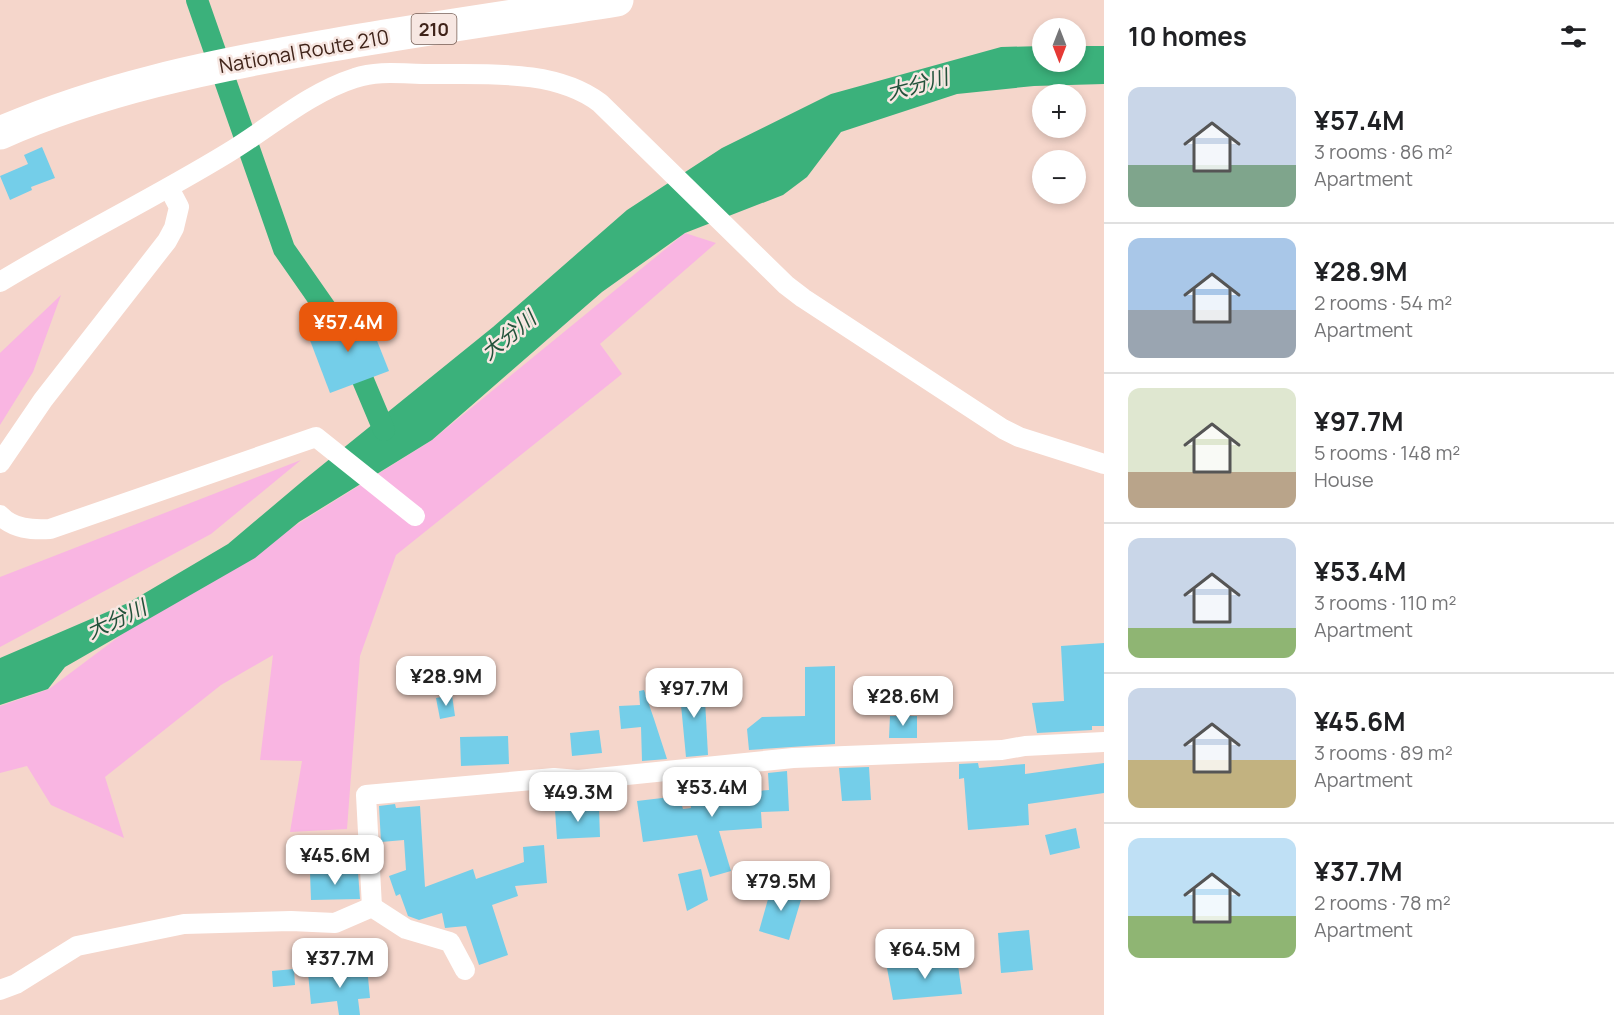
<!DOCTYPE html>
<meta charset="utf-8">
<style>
body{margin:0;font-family:Manrope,"Noto Sans JP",sans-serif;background:#f2f2f2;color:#202124;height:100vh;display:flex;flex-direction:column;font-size:22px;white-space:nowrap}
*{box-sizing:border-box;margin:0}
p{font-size:20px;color:#757577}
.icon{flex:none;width:33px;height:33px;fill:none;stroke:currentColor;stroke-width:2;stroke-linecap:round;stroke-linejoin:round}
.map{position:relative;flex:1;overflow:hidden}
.sheet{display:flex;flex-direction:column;background:#fff;width:510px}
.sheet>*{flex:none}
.needle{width:39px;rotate:180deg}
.tools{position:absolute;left:1032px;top:18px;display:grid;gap:12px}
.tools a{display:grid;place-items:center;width:54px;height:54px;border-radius:50%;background:#fff;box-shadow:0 3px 9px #0003;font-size:30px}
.price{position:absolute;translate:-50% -51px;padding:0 14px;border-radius:12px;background:#fff;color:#222;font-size:20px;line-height:39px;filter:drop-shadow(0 2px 3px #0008)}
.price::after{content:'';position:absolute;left:50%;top:36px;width:18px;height:14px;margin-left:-9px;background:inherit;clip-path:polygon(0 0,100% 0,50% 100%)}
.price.on{background:#ea580c;color:#fff}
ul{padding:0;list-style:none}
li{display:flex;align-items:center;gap:18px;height:150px;padding:0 24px}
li+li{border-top:2px solid #e0e0e0}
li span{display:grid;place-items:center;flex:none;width:168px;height:120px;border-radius:12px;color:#555}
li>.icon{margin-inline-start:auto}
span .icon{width:72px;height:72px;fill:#fffc;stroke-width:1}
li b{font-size:26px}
h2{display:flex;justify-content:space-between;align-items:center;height:72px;padding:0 24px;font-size:26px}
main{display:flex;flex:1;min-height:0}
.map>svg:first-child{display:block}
.green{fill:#f9b5e2}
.water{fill:#3bb17b}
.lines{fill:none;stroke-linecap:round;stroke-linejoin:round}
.canal{stroke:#3bb17b;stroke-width:22}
.building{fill:#74cee9}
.street{stroke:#fff;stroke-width:20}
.highway{stroke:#fff;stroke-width:33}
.labels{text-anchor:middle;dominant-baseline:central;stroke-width:5;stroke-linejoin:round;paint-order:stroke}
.shield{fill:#f7e7e2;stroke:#765e55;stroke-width:1.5}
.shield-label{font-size:18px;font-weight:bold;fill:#3f2319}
.street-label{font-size:20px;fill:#3f2319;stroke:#f7e7e2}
.water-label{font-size:21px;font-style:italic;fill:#23523b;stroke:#f7e7e2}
</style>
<main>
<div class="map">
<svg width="1104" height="1015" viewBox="0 0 1104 1015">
<rect width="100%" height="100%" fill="#f5d6cb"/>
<g class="green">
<path d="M685,233L716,243L600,344L622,374L396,555L360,656L347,829L290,832L302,761L260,760L273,655L221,685L105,777L124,838L51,805L27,766L0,773V706L49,689L125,632L432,440Z"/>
<path d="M61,295L33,372L0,425V353Z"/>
<path d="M301,460L211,534L0,647V577Z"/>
</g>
<path class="water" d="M1042,46V62H1076V46H1104V84L1034,86L957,94L841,132L807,177L783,195L685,233L602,292L432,440L299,522L255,558L65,667L48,689L0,705V658L128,603L228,544L305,479L493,327L627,210L722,148L831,94L1001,47Z"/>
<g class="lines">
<path class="canal" d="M197,0L284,249L344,335L384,430"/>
</g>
<g class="building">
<path d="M42,147L55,178L31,187L32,190L10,200L0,176L28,164L24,155Z"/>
<path d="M366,313L389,371L330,393L308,335Z"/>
<path d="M1104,643V726H1092V730L1037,733L1032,703L1064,701L1061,646Z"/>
<path d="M835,666V744L749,750L747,729L762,717L805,716V667Z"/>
<path d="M704,682L708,755L686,757L679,684Z"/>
<path d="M644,690L654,719L667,759L642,761L641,727L621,729L619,706L640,705L639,691Z"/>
<path d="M452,695L455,716L440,719L436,698Z"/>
<path d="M890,716H917V738H889Z"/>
<path d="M599,730L602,753L572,756L570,733Z"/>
<path d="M508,736L509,764L461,766L460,737Z"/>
<path d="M978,763L979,768L1025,764V774L1104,763V793L1028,804L1029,825L968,830L964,778L959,779V764Z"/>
<path d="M869,767L871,800L842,801L839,768Z"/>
<path d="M787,771L789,811L761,812L762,828L719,831L731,871L710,877L697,835L643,842L637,801L679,796L683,809L691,808L690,797L769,790L768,773Z"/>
<path d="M395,804L396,808L420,806L425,887L473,869L476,879L524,862L523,847L544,845L547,883L515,886L518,896L492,905L508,955L479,965L466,926L445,928L442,913L419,920L408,916L400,894L396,896L389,876L406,870L404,840L381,842L379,806Z"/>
<path d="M599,808L600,837L557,839L555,810Z"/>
<path d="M1076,828L1080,848L1050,855L1045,835Z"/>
<path d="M701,869L708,900L687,911L678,874Z"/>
<path d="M310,872H358L360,899L311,900Z"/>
<path d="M772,885L803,893L789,940L759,931Z"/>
<path d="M1029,930L1033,970L1001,973L998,933Z"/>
<path d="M957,958L962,994L893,1000L887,968Z"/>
<path d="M367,967L370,998L358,999L360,1015H339L337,1001L311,1004L308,973Z"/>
<path d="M294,969L295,985L273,987L272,971Z"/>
</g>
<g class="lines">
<g class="street">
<path d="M0,282C74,237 152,199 226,154C268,129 308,93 355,78C378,70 404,74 428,74C483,75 554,68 600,103L786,285L803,298L1003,429L1019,437L1104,464"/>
<path d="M0,463L43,400L167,241L174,228L179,207L169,188"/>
<path d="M0,515C13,529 32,530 50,529L316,437L415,516"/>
<path d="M372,907L366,795L554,778L578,780L793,758L1002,750L1025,746L1104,742"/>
<path d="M372,907L406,929L450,942L465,970"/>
<path d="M0,990L16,984L77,946L184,924L291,921L335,923L372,907"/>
</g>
<path class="highway" d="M0,133C101,89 207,67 315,48C415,30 516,16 617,0"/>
</g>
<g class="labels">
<rect class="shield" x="411.5" y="14" width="45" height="30" rx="4.5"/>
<g class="shield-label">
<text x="434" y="29">210</text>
</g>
<g class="street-label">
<text transform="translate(304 51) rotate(-10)">National Route 210</text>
</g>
<g class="water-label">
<text transform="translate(917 84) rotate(-15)">大分川</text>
<text transform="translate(508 335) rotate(-39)">大分川</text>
<text transform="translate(116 619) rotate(-25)">大分川</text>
</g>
</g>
</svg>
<div class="tools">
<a><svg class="needle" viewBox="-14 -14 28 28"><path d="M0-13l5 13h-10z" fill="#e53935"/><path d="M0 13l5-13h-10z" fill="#757577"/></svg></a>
<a>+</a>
<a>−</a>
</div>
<b class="price on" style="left:348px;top:353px">¥57.4M</b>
<b class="price" style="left:446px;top:707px">¥28.9M</b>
<b class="price" style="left:694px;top:719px">¥97.7M</b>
<b class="price" style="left:903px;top:727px">¥28.6M</b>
<b class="price" style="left:712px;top:818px">¥53.4M</b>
<b class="price" style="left:578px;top:823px">¥49.3M</b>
<b class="price" style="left:335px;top:886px">¥45.6M</b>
<b class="price" style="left:781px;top:912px">¥79.5M</b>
<b class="price" style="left:925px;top:980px">¥64.5M</b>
<b class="price" style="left:340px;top:989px">¥37.7M</b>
</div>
<section class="sheet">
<h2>10 homes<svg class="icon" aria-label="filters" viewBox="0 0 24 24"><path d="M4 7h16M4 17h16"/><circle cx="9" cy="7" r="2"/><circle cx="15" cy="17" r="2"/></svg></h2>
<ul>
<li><span style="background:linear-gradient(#c9d6e8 65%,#7fa58c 0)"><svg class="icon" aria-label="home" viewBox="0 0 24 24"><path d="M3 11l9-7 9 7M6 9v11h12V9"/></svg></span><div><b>¥57.4M</b><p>3 rooms · 86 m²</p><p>Apartment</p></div></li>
<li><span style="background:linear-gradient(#a9c7e8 60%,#9aa5b1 0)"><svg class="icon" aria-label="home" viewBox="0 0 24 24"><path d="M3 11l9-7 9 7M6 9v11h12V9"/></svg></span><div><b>¥28.9M</b><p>2 rooms · 54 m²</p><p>Apartment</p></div></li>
<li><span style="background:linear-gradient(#dfe7d0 70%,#b9a48a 0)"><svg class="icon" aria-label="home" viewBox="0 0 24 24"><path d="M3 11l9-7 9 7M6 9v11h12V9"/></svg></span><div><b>¥97.7M</b><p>5 rooms · 148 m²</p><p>House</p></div></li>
<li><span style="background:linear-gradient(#c9d6e8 75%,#8fb573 0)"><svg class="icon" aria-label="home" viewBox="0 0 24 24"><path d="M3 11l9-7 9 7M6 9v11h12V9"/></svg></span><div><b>¥53.4M</b><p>3 rooms · 110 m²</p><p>Apartment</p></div></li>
<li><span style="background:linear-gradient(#c9d6e8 60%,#c2b280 0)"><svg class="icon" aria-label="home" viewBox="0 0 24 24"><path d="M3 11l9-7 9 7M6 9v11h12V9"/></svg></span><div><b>¥45.6M</b><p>3 rooms · 89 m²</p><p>Apartment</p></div></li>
<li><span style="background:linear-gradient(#bfe0f5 65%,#8fb573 0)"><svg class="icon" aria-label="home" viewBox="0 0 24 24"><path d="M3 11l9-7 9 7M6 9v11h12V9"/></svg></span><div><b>¥37.7M</b><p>2 rooms · 78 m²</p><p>Apartment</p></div></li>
</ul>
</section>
</main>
